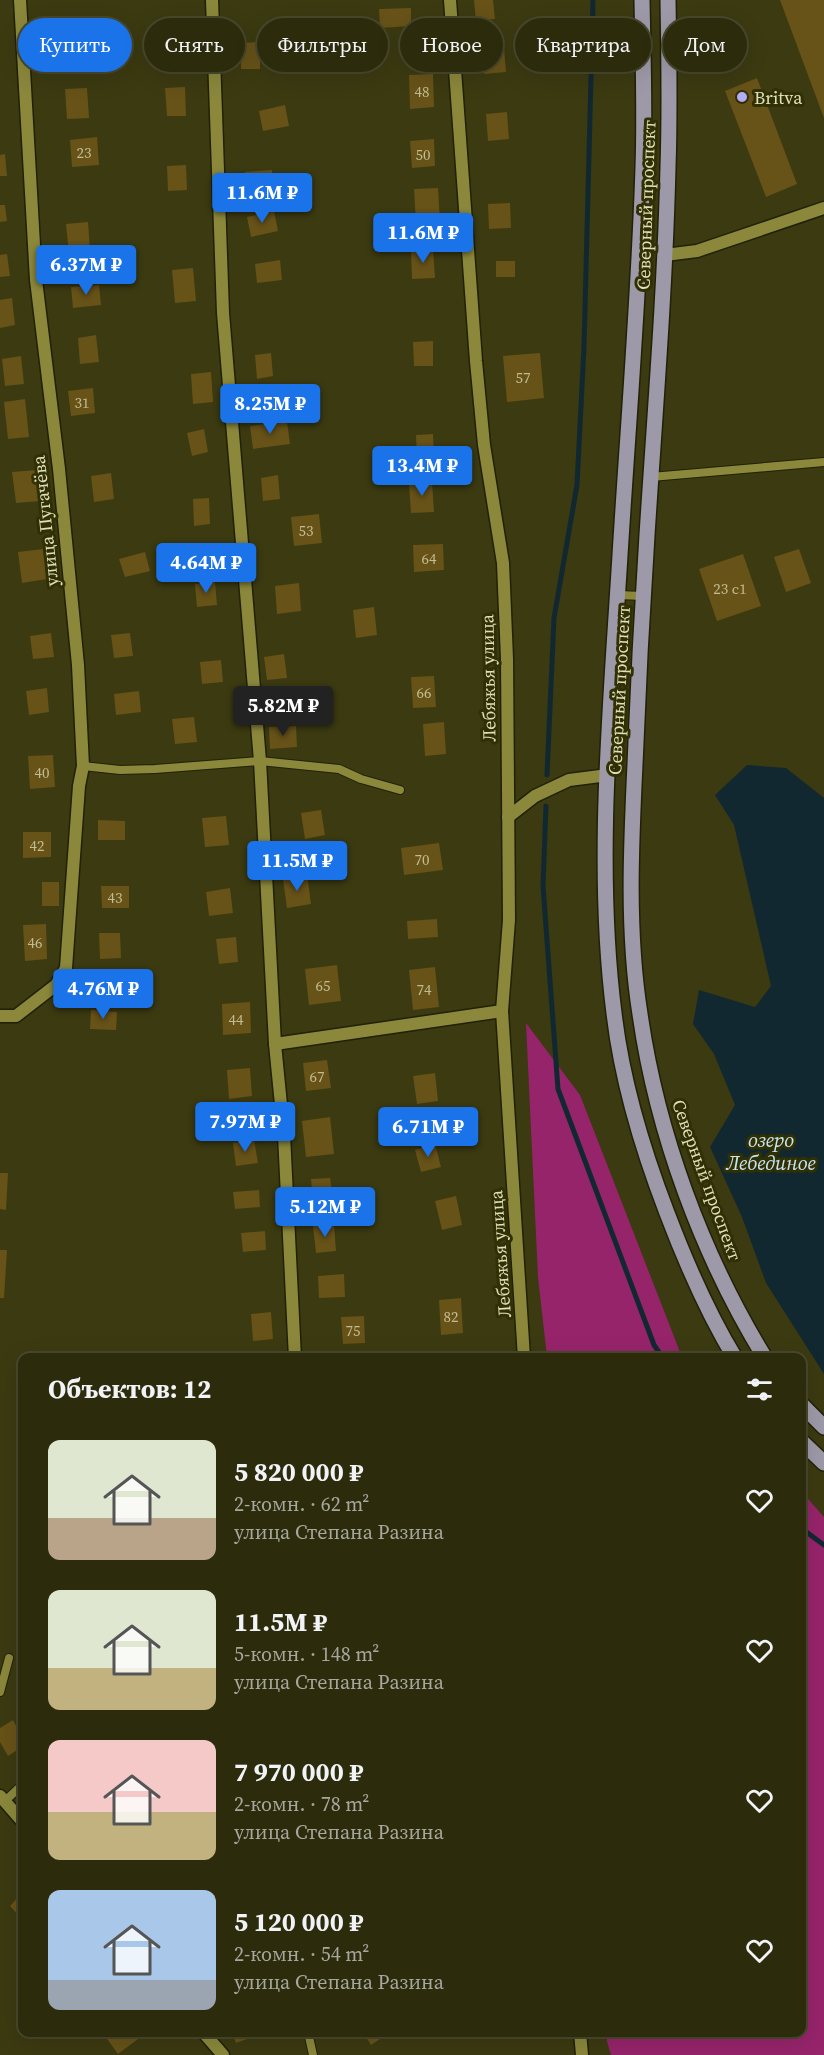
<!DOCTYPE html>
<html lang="ru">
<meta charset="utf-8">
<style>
body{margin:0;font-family:"Source Serif 4",serif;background:#38381b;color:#f1f3f6;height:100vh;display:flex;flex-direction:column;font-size:22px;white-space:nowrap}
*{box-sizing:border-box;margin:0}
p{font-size:20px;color:#a6a79d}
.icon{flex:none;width:33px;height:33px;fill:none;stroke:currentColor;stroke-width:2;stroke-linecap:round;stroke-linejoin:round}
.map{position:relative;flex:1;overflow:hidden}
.panel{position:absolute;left:18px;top:1353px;width:788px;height:684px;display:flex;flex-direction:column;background:#2c2c0d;border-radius:12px;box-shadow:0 6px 24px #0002,0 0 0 2px #48482e}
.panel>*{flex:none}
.banner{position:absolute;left:18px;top:18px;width:789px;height:54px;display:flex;gap:12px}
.price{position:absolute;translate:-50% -51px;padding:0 14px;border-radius:6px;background:#1a73e8;color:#fff;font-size:20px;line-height:39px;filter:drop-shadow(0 2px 3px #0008)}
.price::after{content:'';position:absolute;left:50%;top:36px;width:18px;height:14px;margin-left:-9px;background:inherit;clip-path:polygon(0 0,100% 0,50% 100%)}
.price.selected{background:#222;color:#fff}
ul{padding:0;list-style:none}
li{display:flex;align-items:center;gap:18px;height:150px;padding:0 30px}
li span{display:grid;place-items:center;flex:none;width:168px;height:120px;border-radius:12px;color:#555}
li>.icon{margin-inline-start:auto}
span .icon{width:72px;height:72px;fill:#fffc;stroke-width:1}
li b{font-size:26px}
h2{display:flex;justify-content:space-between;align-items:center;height:72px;padding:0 30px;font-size:26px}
.pill{padding:0 21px;border-radius:27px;background:#2c2c0d;box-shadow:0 6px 24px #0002,0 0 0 2px #48482e;font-size:21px;line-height:54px}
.pill.selected{background:#1a73e8;color:#fff}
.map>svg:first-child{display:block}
.green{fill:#96246b}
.water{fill:#122831}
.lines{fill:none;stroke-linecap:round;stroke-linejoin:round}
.stream{stroke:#122831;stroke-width:5}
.building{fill:#675218}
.lane-casing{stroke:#212108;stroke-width:10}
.street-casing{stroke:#212108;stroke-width:15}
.primary-casing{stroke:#212108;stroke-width:18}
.lane{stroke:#8b883c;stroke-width:8}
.street{stroke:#8b883c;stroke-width:12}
.primary{stroke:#9e99a8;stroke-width:15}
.poi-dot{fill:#b3adf9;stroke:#313005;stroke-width:2}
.labels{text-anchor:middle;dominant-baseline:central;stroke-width:6;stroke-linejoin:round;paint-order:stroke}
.number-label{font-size:15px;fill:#c1bc91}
.poi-label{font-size:18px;fill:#dfdfb9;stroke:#313005;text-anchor:start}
.street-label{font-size:18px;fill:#dfdfb9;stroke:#313005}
.water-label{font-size:20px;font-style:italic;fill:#c7e7f5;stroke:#313005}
</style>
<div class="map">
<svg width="824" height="2055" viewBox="0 0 824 2055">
<rect width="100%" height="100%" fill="#3b3a11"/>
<g class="green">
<path d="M526,1023L580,1095L680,1352L684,1357H547L538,1277Z"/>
<path d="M801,1491L824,1517V2055H611L607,2041V2033L801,2032Z"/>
</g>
<path class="water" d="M747,765L786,768L824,798V1374L766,1283L742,1217L710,1147L735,1105L714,1054L693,1024L699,990L755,1007L771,986L734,825L715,795Z"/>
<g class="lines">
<g class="stream">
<path d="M547,775L554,618L577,485L584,347L593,0"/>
<path d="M546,806L543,886L558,1089L654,1345L663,1358"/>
<path d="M801,1528L824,1545"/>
</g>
</g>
<g class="building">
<path d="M474,0H493L495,19L476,21Z"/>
<path d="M780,0H824V118Z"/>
<path d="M411,8V26L380,28L379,9Z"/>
<path d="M80,18L82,56L59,57L57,19Z"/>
<path d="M159,30H182L183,58L160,59Z"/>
<path d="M260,42V69H241V43Z"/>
<path d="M504,48L506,72L484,74L482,50Z"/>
<path d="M433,74L434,107L410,109L409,75Z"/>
<path d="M757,78L797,184L766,197L725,91Z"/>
<path d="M185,87L186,116H167L165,88Z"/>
<path d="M87,88L89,118L67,119L65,89Z"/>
<path d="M285,105L289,126L263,131L259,111Z"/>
<path d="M507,112L509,139L488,141L486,114Z"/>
<path d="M97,137L99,165L72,167L70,140Z"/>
<path d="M434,139L435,166L412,168L410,141Z"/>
<path d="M5,154L7,176H0V155Z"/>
<path d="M186,165L187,190L168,191L167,166Z"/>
<path d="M272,170L273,193L247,195L245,172Z"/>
<path d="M438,188L440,222L416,224L414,189Z"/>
<path d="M510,203L511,228L489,229L488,204Z"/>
<path d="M0,205H5L7,221L0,222Z"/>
<path d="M274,211L278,231L251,237L247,217Z"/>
<path d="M88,222L90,251L69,254L66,224Z"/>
<path d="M433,249L435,278L412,279L411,251Z"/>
<path d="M7,254L10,276L0,277V255Z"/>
<path d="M280,260L282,280L257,283L255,264Z"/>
<rect x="496" y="261" width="19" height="16"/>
<path d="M193,268L196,301L175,303L172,270Z"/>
<path d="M99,285L101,305L73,308L71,287Z"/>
<path d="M12,298L15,325L0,328V300Z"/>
<path d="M96,335L99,362L80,364L78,338Z"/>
<path d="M433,341V366H414L413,342Z"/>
<path d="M271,353L273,376L257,379L255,355Z"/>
<path d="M540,353L544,398L507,402L503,356Z"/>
<path d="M21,356L24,384L5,386L2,359Z"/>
<path d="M211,372L213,402L193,404L191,374Z"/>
<path d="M93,388L95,413L71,416L68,391Z"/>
<path d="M25,399L29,437L8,439L4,402Z"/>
<path d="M287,421L290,444L253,449L250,426Z"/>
<path d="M204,429L208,452L192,456L187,433Z"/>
<path d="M433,434L434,457L417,458L416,435Z"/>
<path d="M37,470L40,501L16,503L12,472Z"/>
<path d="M111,473L114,499L94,502L91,476Z"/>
<path d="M278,475L280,499L263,501L261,478Z"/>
<path d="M432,482L434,512L411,513L409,483Z"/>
<path d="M209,498L210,524L194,526L193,499Z"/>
<path d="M319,514L322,543L294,546L291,517Z"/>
<path d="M443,544L444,570L414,572L413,545Z"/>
<path d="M43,549L47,579L22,583L18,552Z"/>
<path d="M799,549L811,583L786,592L774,557Z"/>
<path d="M145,552L150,571L125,577L119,559Z"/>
<path d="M743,554L761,606L717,621L699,569Z"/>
<path d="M215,582L217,605L197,607L195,584Z"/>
<path d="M299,583L301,611L277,614L275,586Z"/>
<path d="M374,607L377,635L356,638L353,610Z"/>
<path d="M51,633L54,657L33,659L30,636Z"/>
<path d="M130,633L133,656L114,658L111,635Z"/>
<path d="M284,654L287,678L267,680L264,657Z"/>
<path d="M221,660L223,682L202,684L200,662Z"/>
<path d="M434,676L436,707L413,708L411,677Z"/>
<path d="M47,688L49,712L29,715L26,691Z"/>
<path d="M139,691L141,712L116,715L114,694Z"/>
<path d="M194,717L197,742L175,744L172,719Z"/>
<path d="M444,722L446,754L425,756L423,724Z"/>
<path d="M296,726L297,747L270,749L269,727Z"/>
<path d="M53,755L55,787L30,789L28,756Z"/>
<path d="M321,810L325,835L305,839L301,813Z"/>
<path d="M226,816L229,845L205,847L202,818Z"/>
<path d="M98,820L125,821V840H98Z"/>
<path d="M23,832H51V857L23,858Z"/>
<path d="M439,843L443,870L404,875L401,848Z"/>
<path d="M307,875L311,904L287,908L283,879Z"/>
<rect x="42" y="882" width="17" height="24"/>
<path d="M101,886H129V908H102Z"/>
<path d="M230,888L233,913L209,916L206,892Z"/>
<path d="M437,919L438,937L408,939L407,921Z"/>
<path d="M46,924L47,959L25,961L23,925Z"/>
<path d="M99,933H120L121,958L100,959Z"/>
<path d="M236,937L238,962L219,964L216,939Z"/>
<path d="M337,965L341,1001L309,1005L305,969Z"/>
<path d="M435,967L439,1007L413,1010L409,970Z"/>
<path d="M250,1002L251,1033L223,1035L222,1004Z"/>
<path d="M91,1010L117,1012L116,1030L90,1029Z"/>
<path d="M327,1060L331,1088L306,1091L303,1063Z"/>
<path d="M250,1068L252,1096L229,1099L227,1070Z"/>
<path d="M435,1073L438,1101L417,1104L413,1076Z"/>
<path d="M330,1117L334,1154L306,1157L302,1121Z"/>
<path d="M254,1140L258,1163L236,1166L233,1143Z"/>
<path d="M435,1144L441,1167L421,1172L415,1150Z"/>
<path d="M0,1173H8L6,1210L0,1209Z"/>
<path d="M330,1178L333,1199L313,1201L311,1179Z"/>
<path d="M259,1190L260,1207L235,1209L233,1192Z"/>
<path d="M456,1196L462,1225L442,1230L435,1201Z"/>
<path d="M334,1224L336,1251L316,1253L313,1226Z"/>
<path d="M265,1231L266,1250L243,1252L241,1233Z"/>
<path d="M0,1250H7L4,1298H0Z"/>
<path d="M344,1274L345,1297L319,1298L318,1276Z"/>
<path d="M461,1298L463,1333L441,1335L439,1300Z"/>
<path d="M271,1312L273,1339L253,1341L251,1314Z"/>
<path d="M364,1316L365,1343L343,1344L341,1317Z"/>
<path d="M13,1720L22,1737V1747L8,1756L0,1742V1728Z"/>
<path d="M22,1893V1919L10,1906Z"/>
<path d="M102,2032H140L142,2036L118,2054Z"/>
<path d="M232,2032H257L258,2035L236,2043Z"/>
<path d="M363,2032H384L386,2035L371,2045Z"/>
</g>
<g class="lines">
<defs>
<g id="lane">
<path d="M651,477L824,462"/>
<path d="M618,595L643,596"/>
<path d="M83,766L120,770L155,769L260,761L339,769L361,779L400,790"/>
<path d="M0,1692L9,1658"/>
<path d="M5,1801L22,1785"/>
<path d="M308,2032L313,2055"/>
</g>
<g id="street">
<path d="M212,0L223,313L260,761L275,1044L284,1135L295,1358"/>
<path d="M450,0L476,361L484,445L503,563L507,659L509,920L502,1011L524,1358"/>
<path d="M665,255L697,251L824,208"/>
<path d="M508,817L535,796L569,780L608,775"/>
<path d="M0,1016H16L56,985L66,968L79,786L83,766L78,665L59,469L36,280L20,0"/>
<path d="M275,1044L502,1011"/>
<path d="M0,1796L22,1821"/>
<path d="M203,2032L223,2055"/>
<path d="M580,2032L582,2055"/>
</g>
<g id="primary">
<path d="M642,0C643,55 645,111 643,167C639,296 628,426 620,555C611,704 595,864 614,1013C622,1082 642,1148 667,1213C686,1263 707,1312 735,1358"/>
<path d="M668,0C669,56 670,111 668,167C665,290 655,412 647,535C642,611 638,687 635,764C631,847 627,932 640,1014C657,1133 702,1255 765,1358"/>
<path d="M801,1404L824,1427"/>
<path d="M801,1441L824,1463"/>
</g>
</defs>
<use href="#lane" class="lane-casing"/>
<use href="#street" class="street-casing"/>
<use href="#primary" class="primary-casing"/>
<use href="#lane" class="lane"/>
<use href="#street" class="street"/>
<use href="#primary" class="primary"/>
</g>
<circle class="poi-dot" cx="742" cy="97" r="6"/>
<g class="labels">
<g class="number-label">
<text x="422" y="91">48</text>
<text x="84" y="152">23</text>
<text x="423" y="154">50</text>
<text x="523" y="377">57</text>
<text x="82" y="402">31</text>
<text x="306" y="530">53</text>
<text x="429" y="558">64</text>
<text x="730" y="588">23 с1</text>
<text x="424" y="692">66</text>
<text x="42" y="772">40</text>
<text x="37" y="845">42</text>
<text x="422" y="859">70</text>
<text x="115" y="897">43</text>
<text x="35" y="942">46</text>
<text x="323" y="985">65</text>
<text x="424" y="989">74</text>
<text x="236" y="1019">44</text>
<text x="317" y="1076">67</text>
<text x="451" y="1316">82</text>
<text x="353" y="1330">75</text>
</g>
<g class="poi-label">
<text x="754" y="97">Britva</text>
</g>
<g class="street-label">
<text transform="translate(646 205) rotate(-88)">Северный проспект</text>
<text transform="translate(45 521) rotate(-96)">улица Пугачёва</text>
<text transform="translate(488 678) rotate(-91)">Лебяжья улица</text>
<text transform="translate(619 690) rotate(-87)">Северный проспект</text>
<text transform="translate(707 1180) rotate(70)">Северный проспект</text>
<text transform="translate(500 1254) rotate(-94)">Лебяжья улица</text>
</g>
<g class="water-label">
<text x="771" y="1140">озеро<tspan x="771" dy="23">Лебединое</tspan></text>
</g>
</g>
</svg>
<b class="price" style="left:262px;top:224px">11.6M ₽</b>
<b class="price" style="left:423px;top:264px">11.6M ₽</b>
<b class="price" style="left:86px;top:296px">6.37M ₽</b>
<b class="price" style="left:270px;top:435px">8.25M ₽</b>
<b class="price" style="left:422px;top:497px">13.4M ₽</b>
<b class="price" style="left:206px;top:594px">4.64M ₽</b>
<b class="price selected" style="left:283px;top:737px">5.82M ₽</b>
<b class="price" style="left:297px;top:892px">11.5M ₽</b>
<b class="price" style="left:103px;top:1020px">4.76M ₽</b>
<b class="price" style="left:245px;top:1153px">7.97M ₽</b>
<b class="price" style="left:428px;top:1158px">6.71M ₽</b>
<b class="price" style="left:325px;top:1238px">5.12M ₽</b>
<div class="banner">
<a class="pill selected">Купить</a>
<a class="pill">Снять</a>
<a class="pill">Фильтры</a>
<a class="pill">Новое</a>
<a class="pill">Квартира</a>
<a class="pill">Дом</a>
</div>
<section class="panel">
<h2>Объектов: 12<svg class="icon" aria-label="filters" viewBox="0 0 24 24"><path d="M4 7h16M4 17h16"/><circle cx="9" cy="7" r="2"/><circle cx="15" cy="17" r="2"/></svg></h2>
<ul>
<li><span style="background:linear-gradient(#dfe7d0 65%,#b9a48a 0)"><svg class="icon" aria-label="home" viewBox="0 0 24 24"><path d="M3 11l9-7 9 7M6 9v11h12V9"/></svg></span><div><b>5 820 000 ₽</b><p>2-комн. · 62 m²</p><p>улица Степана Разина</p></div><svg class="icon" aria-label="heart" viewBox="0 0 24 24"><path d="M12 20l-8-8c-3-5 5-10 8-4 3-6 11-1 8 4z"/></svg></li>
<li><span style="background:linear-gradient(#dfe7d0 65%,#c2b280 0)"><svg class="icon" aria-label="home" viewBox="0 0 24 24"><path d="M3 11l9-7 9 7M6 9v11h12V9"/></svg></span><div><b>11.5M ₽</b><p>5-комн. · 148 m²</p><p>улица Степана Разина</p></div><svg class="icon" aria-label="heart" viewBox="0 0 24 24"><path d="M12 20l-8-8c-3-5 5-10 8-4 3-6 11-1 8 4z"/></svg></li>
<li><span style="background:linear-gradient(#f6c9c9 60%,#c2b280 0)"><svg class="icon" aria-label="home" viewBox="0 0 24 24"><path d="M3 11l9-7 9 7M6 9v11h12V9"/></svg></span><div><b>7 970 000 ₽</b><p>2-комн. · 78 m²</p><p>улица Степана Разина</p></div><svg class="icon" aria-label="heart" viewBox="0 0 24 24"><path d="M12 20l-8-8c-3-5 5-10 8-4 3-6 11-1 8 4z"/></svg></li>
<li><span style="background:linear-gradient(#a9c7e8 75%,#9aa5b1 0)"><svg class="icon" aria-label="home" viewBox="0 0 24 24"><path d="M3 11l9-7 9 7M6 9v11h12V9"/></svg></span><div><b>5 120 000 ₽</b><p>2-комн. · 54 m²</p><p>улица Степана Разина</p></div><svg class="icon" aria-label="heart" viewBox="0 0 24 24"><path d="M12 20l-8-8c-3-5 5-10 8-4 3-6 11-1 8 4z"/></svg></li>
</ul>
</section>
</div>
